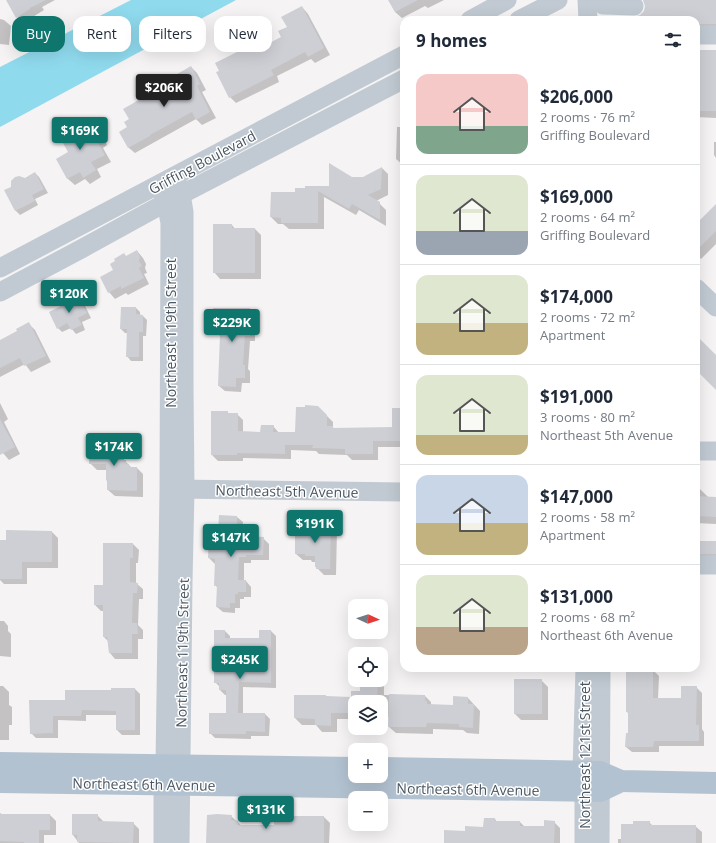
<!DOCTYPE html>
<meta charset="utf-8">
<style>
body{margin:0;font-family:"Open Sans",sans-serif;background:#f2f2f3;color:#1f2937;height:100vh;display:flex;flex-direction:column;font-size:15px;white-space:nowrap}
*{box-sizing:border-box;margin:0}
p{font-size:13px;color:#747a83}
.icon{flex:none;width:22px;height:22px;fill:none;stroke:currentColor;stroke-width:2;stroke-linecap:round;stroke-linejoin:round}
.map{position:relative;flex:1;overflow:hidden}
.details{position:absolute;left:400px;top:16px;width:300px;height:656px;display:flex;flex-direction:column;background:#fff;border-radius:12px;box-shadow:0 4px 16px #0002}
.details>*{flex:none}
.banner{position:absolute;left:12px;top:16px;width:328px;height:36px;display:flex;gap:8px}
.needle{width:26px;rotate:93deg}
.tools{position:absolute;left:348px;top:599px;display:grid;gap:8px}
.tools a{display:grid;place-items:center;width:40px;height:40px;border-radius:8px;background:#fff;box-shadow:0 4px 16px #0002;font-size:20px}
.price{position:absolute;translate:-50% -34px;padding:0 9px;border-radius:4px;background:#0f766e;color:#fff;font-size:13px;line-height:26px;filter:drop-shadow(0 1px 2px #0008)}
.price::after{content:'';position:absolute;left:50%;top:24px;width:12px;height:9px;margin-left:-6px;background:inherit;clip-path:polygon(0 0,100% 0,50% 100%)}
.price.active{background:#222;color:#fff}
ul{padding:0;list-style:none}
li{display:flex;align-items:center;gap:12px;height:100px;padding:0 16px}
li+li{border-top:1px solid #e0e1e3}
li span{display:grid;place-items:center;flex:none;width:112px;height:80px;border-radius:12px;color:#555}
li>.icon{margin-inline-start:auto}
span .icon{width:48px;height:48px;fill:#fffc;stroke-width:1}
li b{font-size:17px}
h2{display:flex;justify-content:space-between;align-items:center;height:48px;padding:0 16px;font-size:17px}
.tag{padding:0 14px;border-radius:12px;background:#fff;box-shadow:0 4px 16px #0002;font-size:14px;line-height:36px}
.tag.active{background:#0f766e;color:#fff}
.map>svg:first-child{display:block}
.water{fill:#90daee}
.shadow{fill:#0003}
.building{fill:#cdcfd5}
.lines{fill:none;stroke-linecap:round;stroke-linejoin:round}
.minor{stroke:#c1cad2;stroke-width:19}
.major{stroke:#b3c2d1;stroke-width:22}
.labels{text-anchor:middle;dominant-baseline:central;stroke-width:3;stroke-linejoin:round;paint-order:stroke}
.street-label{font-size:14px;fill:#4a5661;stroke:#fff}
</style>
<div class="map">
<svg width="716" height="843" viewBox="0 0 716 843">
<rect width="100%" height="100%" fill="#f5f3f3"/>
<path class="water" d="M131,0H236L0,127V67Z"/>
<g class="shadow">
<path d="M12,0H55L42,7L44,10L23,23L17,17Z"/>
<path d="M389,0H444L428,8L425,6L402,18L395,12Z"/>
<path d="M643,0H716V31L696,26V20H638L644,13L646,6L645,2Z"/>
<path d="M302,7L308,14L330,55L315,63L311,59L277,76L279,82L236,103L230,97L257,43L262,48L282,37Z"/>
<path d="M0,19L4,20L11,26L9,45L0,44Z"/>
<path d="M696,51H716V118L696,117Z"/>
<path d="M191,67L197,73L206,90L202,92L216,118L202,125L196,119L135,153L129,148L120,132L129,127L175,81Z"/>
<path d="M71,125L78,132L88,129L94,126L100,132L107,145L103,148L111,162L97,169L101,177L90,184L85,179L75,185L68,179L57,159L70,152Z"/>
<path d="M397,127H404V165H403L396,159Z"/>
<path d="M714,142H716V158L714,155Z"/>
<path d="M382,168L388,174V195L376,201L379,203L386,210V226L359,210L356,215L324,197V229H289L283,224H278L271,217L296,193L330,187L352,178H363Z"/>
<path d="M35,173L39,177L48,193L35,199L38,205L20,215L16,211L6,191Z"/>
<path d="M716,206V244L701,259L696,254V226Z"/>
<path d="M232,225L235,229H255L261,235V279H220L214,272Z"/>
<path d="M137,251L143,258L146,264L145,268L147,273L144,274L149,284L128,295L126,293L115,299L109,292L114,270L126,257Z"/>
<path d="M79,298L83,302L91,318L82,322L85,330L76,334L71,328L62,332L58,328Z"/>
<path d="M122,308H136L140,312V316H143L147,320L146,336H143V361H131L127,356V333H125L121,329Z"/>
<path d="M250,309L255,315V341H250L248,369L250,371V383H242L241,392L225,391L219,386L221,337L219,335V329L214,324Z"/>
<path d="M29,324L35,330L51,362L31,372L25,364L0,377V341L19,332Z"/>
<path d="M0,403L8,419L4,422L20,454L9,460L3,453L0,448Z"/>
<path d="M318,407L333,422V427L334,429L393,428V409H404V447H378V460H352L347,455L319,454L316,451L291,450V459L243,458V461H218L212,455L229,414H237L243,420V432L261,433L273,426L279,433H296Z"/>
<path d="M103,445H118L124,451V461H125L132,468H137L143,474V497L115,496L108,490L107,470H97L90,463Z"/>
<path d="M696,489H700L708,497L716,498V524L696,523Z"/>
<path d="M220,516L237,517L243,522L242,534H246L250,538H263L269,544V560H251V563H244V581H246L251,587V597H244V599H240V608H235V613L223,612L217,607L218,588L215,585L216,564H215L209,558L219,536Z"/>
<path d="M330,523L337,530L336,575H324L316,567V562H312L311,560H303L296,554L316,529Z"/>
<path d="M52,532L58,538V568H27V584H4L0,580V541Z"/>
<path d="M696,542H716V561L696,566Z"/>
<path d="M133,544L139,550L138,563H136V584H137L143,589V599H139L138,625L143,630V639H138V659H115L110,653L109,642L104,637V611H101L95,605L104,586Z"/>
<path d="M0,621H4L8,626V631L11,634V657L0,656Z"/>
<path d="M225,631L230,636V639H260L271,631L276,636V688L243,687V714H265L270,719L269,736H251V739L215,738L210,733L227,714V695H225L220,690V687L215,682L221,673V655L215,650Z"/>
<path d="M628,668H650V670H653L659,676L658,699H682L696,687L702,693V729L704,732V746H659V752H632L626,747L629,734V714L627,712Z"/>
<path d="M381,670L384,673V695L425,696L431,702V705L454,706L468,698L480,711L479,734L467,733L463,730L433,729V734L396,733L389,727V717L381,716V702H355V719H337V732H322L316,725H302L295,718V696L352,698L361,692V680H381Z"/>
<path d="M541,680L548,687V720H521L515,714Z"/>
<path d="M0,686H3L9,692V705L12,707V725H9V740H0Z"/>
<path d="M135,689L140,694V735H122L117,730V715H86V721L58,720V738H36L31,733L66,701L112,691Z"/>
<path d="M0,813L3,815H50L56,821V835H44V843H0Z"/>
<path d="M97,815L103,821V822L133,823L139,829V843H79L73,835Z"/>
<path d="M289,815L291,817H324L330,823L329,843H207L231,816L242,826H275Z"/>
<path d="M495,819L497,822H520L525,827H545L554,822L560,828V843H445L466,832L484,828Z"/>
<path d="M649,822L653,826H695L702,832V843H618V839H622L634,825Z"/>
</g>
<g class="building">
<path d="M6,0H46L30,8V9L16,18Z"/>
<path d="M388,0H418L395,12Z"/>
<path d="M643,0H716V24H696L695,19L654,18V20H637V16L640,15L644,11L645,6Z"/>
<path d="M302,6L324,48L308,57L305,52L271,70L274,75L229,98L216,72L219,71L215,63L257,42L260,48L281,37L278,31L287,27L281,17Z"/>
<rect x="696" y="50" width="20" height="61"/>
<path d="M191,66L200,84L197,86L210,112L196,120L192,112L150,135V136L128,148L119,132L127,127L124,122L129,119L123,109L174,80L172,77Z"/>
<path d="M71,124L76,132L86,126L87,128L94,125L102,138L97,141L105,155L91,162L96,170L83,178L80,172L67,179L56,159L68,152L57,132Z"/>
<path d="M329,163L352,177H363L382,167L381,189L368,195L380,202V220L352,204L349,209L318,191V223H281V218L270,217L271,192H295V188H305V186H329Z"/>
<path d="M35,172L44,189L32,195L35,201L15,211L4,190L11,187V181L15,177L19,176L25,178Z"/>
<path d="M716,204V231L696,251V224Z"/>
<path d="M213,224H232V228H255V273H213Z"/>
<path d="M137,250L140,257L139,261L142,266L139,268L144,278L121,289V286L108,293L100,277L113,270L110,264L115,261L114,259L124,253L126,256Z"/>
<path d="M79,297L87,313L78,318L82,325L71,330L67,323L57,329L49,312Z"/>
<path d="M121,307H136V314L143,315V332H139V357H126L127,329H120Z"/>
<path d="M213,308H250V336H245L243,365H245V378H236V387L218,386L220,335H218V325H213Z"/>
<path d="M29,322L46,356L24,366L20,358L0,368V340L17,331L16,329Z"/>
<path d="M696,335L716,355V390L696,370Z"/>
<path d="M305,405L318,406L327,415V426H333V428L392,427V408H404L403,441H373V454H345V449L312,448L313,445H285V454L237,453V455H211V411H228V413H238V431L260,432L261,425H274L273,432H295L296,407H305Z"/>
<path d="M0,419L15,447L0,455Z"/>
<path d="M90,442H102V443L118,444V460H126V464H129V467H137V491L107,490V481L106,480V464H89Z"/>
<path d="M696,496L716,497V517L696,516Z"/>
<path d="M219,515L237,516V533H247V536L264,537L263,555H246V557H239L238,580H246V592H238V594H235V603H230V608L216,607L217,585L214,586L215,559L208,558L209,535H218Z"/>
<path d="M315,522H331L330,569H316V567H315V556H305V554H295V528H315Z"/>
<path d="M6,530L52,531V562H22V579H0V540H6Z"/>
<rect x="696" y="541" width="20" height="13"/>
<path d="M103,543H133V558H130V582L138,583L137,593H133L132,623H137L138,634H132V653H109L107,637H103V605H94V585H103Z"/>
<path d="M214,630H225V638H259V630H271V683L239,682L238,713H265V732L246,731V734H209V713H226V690H219V683H214V672H220V650H214Z"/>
<path d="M626,669H653V698H681V686H697L696,725H699V741H654L653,747H625L626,733H628V712H626Z"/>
<rect x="514" y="679" width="28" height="35"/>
<path d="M360,680H378L377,702H355V711L353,710V713H331V726L315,725V719L294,718V695H326V696L351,697V691H360Z"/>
<path d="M111,688H135V730H116V711L82,710L81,716H53V733L30,734L29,700H65V690H111Z"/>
<path d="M389,694L425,695V700L427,701V704L453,705V696L468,697V704H474L473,728L459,727V724L427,723L426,727H388Z"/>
<path d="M0,814H50V830H39V843H24V842L0,841Z"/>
<path d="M72,814H98V821L134,822L133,843L77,842V835H72Z"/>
<path d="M217,814L232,815L231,820L238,821V825H274V814H290V816H324V843H206L207,815Z"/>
<path d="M484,818H495V821H520V826H544V820L555,821L554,843H444V830L465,831V826L483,827Z"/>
<path d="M633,821H650V825H696V843H621V824H633Z"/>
</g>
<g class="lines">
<g class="minor">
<path d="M587,0L588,20"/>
<path d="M603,5L634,6"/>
<path d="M470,20L507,0"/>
<path d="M519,20L558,0"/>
<path d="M696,35H716"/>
<path d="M175,176L181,194L184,212V388L185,490L183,582L180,843"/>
<path d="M160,184L168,212L170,223L169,489L165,765L163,784V843"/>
<path d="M0,268L404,55"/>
<path d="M696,288L716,307"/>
<path d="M0,292L83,248L165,203L404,79"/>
<path d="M696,451H716"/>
<path d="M173,489L404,492"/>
<path d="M696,565H716"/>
<path d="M584,843V790L582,771L585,668"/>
<path d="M600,843L601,668"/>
</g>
<g class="major">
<path d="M0,763L355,768"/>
<path d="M381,768L600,772L621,781L716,783"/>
<path d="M0,782L600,791L621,781"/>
</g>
</g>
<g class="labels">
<g class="street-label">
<text transform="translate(202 162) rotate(-28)">Griffing Boulevard</text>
<text transform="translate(170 333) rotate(-90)">Northeast 119th Street</text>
<text transform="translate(287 491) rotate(1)">Northeast 5th Avenue</text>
<text transform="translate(182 653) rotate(-89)">Northeast 119th Street</text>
<text transform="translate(584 755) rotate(-90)">Northeast 121st Street</text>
<text transform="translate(144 784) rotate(1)">Northeast 6th Avenue</text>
<text transform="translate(468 789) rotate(1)">Northeast 6th Avenue</text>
</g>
</g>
</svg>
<div class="tools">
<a><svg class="needle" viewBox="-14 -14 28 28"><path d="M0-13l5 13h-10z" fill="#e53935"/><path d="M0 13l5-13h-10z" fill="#747a83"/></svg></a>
<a><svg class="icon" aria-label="locate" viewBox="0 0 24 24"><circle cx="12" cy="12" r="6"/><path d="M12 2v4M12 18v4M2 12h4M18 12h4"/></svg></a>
<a><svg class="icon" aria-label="layers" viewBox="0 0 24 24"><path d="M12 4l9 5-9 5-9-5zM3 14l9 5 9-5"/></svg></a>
<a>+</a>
<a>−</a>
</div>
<b class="price active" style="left:164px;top:108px">$206K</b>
<b class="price" style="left:80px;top:151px">$169K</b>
<b class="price" style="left:69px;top:314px">$120K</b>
<b class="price" style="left:232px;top:343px">$229K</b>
<b class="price" style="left:114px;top:467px">$174K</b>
<b class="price" style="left:315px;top:544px">$191K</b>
<b class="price" style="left:231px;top:558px">$147K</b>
<b class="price" style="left:240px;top:680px">$245K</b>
<b class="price" style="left:266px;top:830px">$131K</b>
<div class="banner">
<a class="tag active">Buy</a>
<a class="tag">Rent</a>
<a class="tag">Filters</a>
<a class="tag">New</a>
</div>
<section class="details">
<h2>9 homes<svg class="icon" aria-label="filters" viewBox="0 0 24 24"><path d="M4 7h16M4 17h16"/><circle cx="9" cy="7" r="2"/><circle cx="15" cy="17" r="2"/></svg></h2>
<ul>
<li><span style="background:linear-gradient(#f6c9c9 65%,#7fa58c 0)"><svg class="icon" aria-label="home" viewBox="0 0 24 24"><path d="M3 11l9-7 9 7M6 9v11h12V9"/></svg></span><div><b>$206,000</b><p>2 rooms · 76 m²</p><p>Griffing Boulevard</p></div></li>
<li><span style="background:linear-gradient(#dfe7d0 70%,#9aa5b1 0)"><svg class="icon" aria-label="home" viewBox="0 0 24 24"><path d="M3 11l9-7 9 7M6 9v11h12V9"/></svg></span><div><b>$169,000</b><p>2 rooms · 64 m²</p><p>Griffing Boulevard</p></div></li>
<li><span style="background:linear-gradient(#dfe7d0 60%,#c2b280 0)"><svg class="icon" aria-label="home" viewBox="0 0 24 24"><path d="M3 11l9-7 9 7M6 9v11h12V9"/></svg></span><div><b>$174,000</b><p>2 rooms · 72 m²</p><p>Apartment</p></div></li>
<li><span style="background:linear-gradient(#dfe7d0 75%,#c2b280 0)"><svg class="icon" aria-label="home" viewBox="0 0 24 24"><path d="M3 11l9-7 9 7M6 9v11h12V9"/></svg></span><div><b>$191,000</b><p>3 rooms · 80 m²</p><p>Northeast 5th Avenue</p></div></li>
<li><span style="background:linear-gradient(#c9d6e8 60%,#c2b280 0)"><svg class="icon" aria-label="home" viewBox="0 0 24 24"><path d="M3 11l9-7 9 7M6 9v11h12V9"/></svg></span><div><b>$147,000</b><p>2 rooms · 58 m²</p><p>Apartment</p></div></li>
<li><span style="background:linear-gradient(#dfe7d0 65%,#b9a48a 0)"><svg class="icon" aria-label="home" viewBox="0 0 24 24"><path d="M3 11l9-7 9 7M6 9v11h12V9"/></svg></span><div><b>$131,000</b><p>2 rooms · 68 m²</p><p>Northeast 6th Avenue</p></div></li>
</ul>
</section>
</div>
